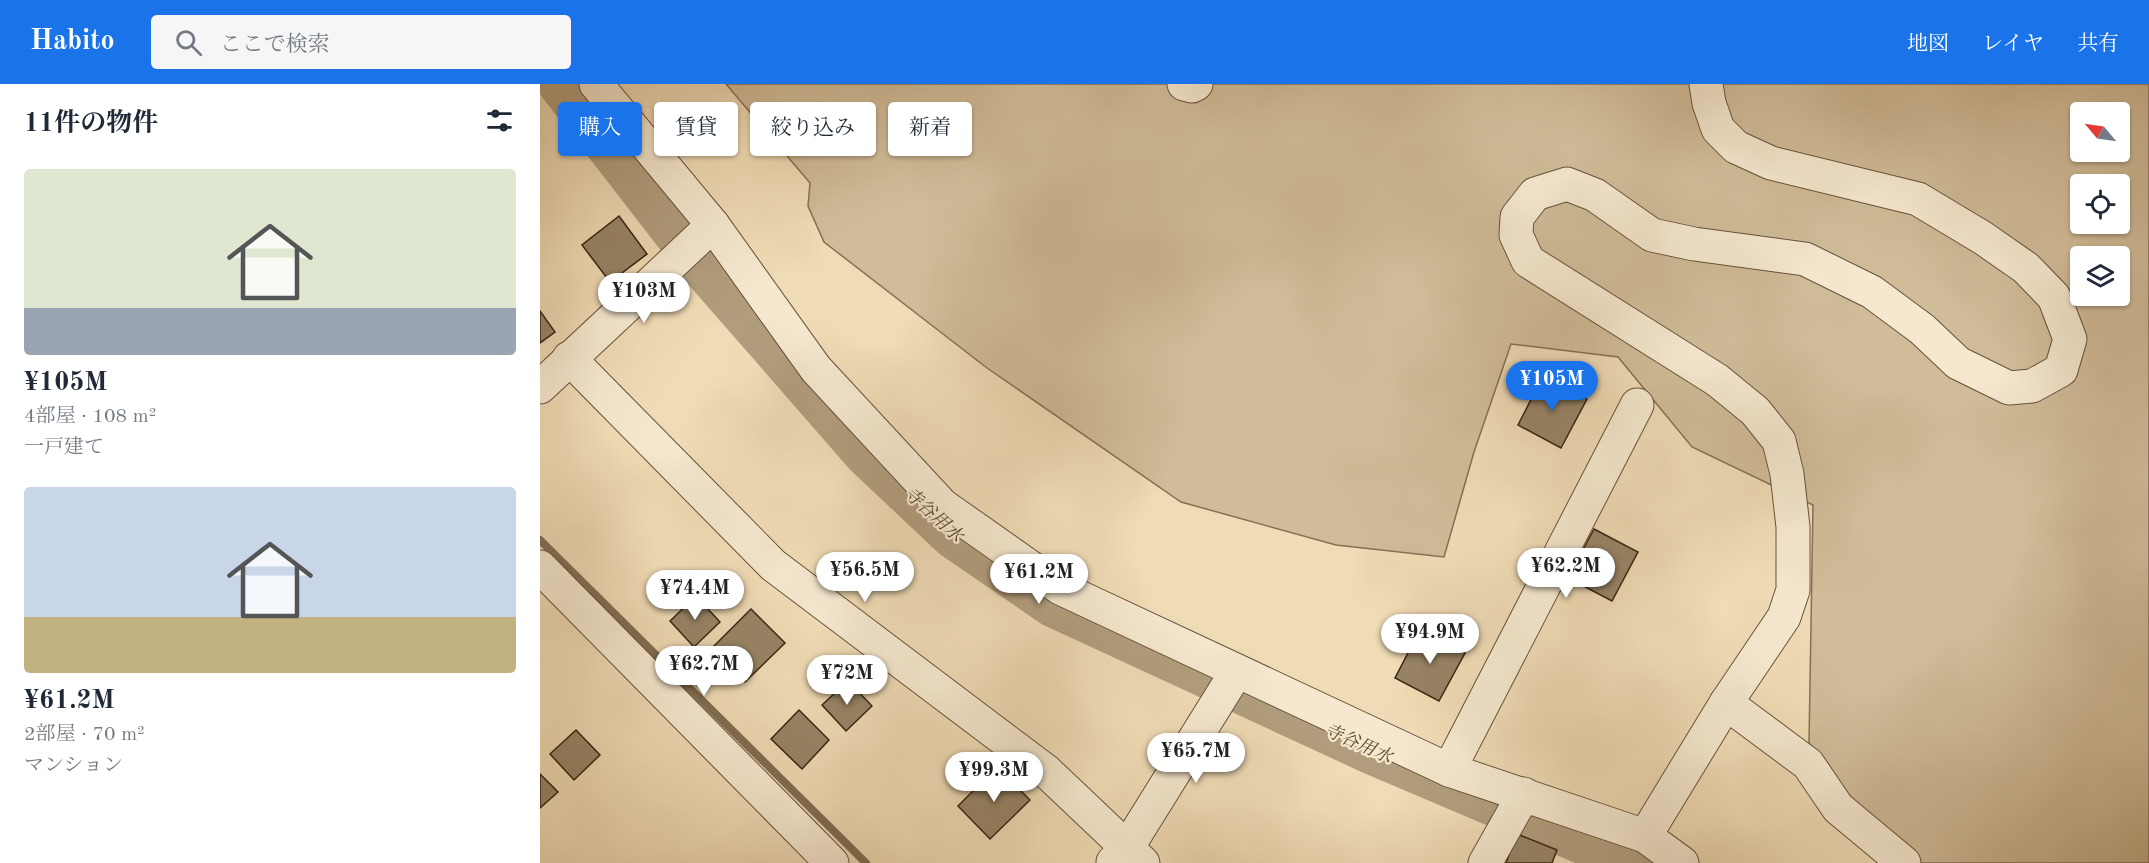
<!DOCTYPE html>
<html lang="ja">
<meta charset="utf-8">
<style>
body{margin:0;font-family:"Old Standard TT","Noto Serif JP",serif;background:#f6f6f7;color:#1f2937;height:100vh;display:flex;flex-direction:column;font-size:22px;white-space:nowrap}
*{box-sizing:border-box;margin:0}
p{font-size:20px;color:#747a83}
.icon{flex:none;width:33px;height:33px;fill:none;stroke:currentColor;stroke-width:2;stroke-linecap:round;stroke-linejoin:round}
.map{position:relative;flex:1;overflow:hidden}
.panel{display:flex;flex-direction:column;background:#fff;width:540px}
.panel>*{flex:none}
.guide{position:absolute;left:18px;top:18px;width:570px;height:54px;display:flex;gap:12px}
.needle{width:39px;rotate:299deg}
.buttons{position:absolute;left:1530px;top:18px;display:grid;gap:12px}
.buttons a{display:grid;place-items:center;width:60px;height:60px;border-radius:6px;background:#fff;box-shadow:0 2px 4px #0004;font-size:30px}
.price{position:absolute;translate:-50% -51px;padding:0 14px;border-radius:21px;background:#fff;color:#222;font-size:20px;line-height:39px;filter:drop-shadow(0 2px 3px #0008)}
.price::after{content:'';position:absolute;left:50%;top:36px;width:18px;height:14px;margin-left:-9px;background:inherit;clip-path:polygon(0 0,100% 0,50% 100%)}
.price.selected{background:#1a73e8;color:#fff}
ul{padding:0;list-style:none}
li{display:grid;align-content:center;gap:12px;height:318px;padding:0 24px}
li span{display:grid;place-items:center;height:186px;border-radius:6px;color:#555}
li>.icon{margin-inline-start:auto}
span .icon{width:108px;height:108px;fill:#fffc;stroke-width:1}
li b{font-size:26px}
h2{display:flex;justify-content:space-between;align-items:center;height:72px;padding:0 24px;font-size:26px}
.chip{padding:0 21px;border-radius:6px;background:#fff;box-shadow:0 2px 4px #0004;font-size:21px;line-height:54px}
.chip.selected{background:#1a73e8;color:#fff}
header{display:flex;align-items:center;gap:36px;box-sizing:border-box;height:84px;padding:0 30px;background:#1a73e8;color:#fff}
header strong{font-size:28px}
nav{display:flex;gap:33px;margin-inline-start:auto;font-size:21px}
.search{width:420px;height:54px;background:#f6f6f7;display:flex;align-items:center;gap:15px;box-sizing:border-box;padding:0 21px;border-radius:6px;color:#747a83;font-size:22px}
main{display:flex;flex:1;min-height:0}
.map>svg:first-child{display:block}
.green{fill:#d0bc99;stroke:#847055;stroke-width:1.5;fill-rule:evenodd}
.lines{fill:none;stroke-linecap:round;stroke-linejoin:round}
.stream{stroke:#816d52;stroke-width:8}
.river{stroke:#b19d7d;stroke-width:46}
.building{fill:#978466;stroke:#382511;stroke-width:1.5}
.minor-casing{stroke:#66523a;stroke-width:35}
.minor{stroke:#f5e8cf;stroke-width:33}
.labels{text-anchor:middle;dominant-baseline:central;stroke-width:4.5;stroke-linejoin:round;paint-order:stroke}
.water-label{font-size:18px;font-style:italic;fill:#5c4931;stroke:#f5e8cf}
</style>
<header>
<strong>Habito</strong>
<div class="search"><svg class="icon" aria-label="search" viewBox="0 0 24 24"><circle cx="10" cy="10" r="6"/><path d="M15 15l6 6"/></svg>ここで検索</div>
<nav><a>地図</a><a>レイヤ</a><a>共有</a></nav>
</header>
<main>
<section class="panel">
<h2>11件の物件<svg class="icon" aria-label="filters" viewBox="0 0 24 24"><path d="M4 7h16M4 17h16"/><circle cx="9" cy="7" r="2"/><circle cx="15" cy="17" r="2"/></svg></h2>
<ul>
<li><span style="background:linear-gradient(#dfe7d0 75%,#9aa5b1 0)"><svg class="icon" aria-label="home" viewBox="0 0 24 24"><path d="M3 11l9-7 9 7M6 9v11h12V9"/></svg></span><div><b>¥105M</b><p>4部屋 · 108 m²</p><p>一戸建て</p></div></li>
<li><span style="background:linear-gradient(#c9d6e8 70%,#c2b280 0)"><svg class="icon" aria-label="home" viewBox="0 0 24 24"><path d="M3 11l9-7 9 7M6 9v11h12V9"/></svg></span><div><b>¥61.2M</b><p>2部屋 · 70 m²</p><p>マンション</p></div></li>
</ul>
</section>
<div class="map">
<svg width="1609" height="779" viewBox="0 0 1609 779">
<rect width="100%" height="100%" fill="#efdbb5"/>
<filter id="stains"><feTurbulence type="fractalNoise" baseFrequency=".00333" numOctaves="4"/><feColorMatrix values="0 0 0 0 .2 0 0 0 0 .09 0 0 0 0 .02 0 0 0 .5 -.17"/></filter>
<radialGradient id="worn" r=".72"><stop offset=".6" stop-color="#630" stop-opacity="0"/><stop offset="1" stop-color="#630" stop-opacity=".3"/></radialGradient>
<path class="green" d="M186,0H1609V779H1366L1357,773L1269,659L1273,421L1152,363L1078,273L971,260L934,368L904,473L796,461L641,418L447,284L284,158L268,122L270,99ZM1540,28H1580V68H1540ZM1540,100H1580V140H1540ZM1540,172H1580V212H1540Z"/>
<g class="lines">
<path class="stream" d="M0,456L326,779"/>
<path class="river" d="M21,0L155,173L327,370L414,452L513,520L831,667L1094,779"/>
</g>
<g class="building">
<path d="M79,132L107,170L70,198L42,161Z"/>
<path d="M0,227L15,248L0,259Z"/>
<path d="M1003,292L1047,315L1021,364L978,341Z"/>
<path d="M1054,445L1098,468L1072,517L1028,494Z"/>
<path d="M156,512L180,538L154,563L130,537Z"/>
<path d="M211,525L245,559L205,598L172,564Z"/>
<path d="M880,546L925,569L899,617L855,594Z"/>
<path d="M308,597L332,622L306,647L282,621Z"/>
<path d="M259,626L289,656L262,685L231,655Z"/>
<path d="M36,646L60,671L34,696L10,670Z"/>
<path d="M457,683L490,716L450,755L418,722Z"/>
<path d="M0,690L18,708L0,724Z"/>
<path d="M977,750L1017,766L1012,779H966Z"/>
</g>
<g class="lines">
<defs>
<g id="minor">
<path d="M56,0L173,141L276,285L402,421L520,504L909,686L1105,752L1142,779"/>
<path d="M644,0L652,2L656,0"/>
<path d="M29,274L233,481L506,687L603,779"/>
<path d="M0,303L173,141"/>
<path d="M0,483L292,779"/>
<path d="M1186,619L1268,680L1298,724L1364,779"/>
<path d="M909,686L1097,321"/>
<path d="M1105,752L1186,619L1244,533L1253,506V443L1247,390L1239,357L1215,327L1177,296L988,177L976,151L977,133L995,110L1027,100L1055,111L1112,151L1154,160L1265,175L1332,208L1382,245L1418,279L1469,304L1492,302L1521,286L1530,255L1514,213L1486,184L1443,154L1378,115L1231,79L1196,63L1178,45L1169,19L1166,0"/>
<path d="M573,778L587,764L697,587"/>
<path d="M945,779L984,710"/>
</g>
</defs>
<use href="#minor" class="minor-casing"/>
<use href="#minor" class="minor"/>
</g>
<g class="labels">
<g class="water-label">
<text transform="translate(393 431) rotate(42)">寺谷用水</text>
<text transform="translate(818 660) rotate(24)">寺谷用水</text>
</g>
</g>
<rect width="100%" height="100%" filter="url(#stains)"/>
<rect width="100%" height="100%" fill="url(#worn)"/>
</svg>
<div class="buttons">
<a><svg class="needle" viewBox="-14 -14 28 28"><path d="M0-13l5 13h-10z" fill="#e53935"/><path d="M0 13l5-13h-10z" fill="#747a83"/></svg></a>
<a><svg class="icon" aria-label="locate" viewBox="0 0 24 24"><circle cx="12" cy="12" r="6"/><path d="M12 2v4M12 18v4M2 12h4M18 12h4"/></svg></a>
<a><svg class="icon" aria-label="layers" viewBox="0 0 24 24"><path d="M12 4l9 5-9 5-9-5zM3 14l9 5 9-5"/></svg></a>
</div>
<b class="price" style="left:104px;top:240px">¥103M</b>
<b class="price selected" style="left:1012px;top:328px">¥105M</b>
<b class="price" style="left:1026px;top:515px">¥62.2M</b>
<b class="price" style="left:325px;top:519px">¥56.5M</b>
<b class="price" style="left:499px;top:521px">¥61.2M</b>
<b class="price" style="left:155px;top:537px">¥74.4M</b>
<b class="price" style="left:890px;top:581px">¥94.9M</b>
<b class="price" style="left:164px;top:613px">¥62.7M</b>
<b class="price" style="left:307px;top:622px">¥72M</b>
<b class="price" style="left:656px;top:700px">¥65.7M</b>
<b class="price" style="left:454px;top:719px">¥99.3M</b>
<div class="guide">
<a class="chip selected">購入</a>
<a class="chip">賃貸</a>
<a class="chip">絞り込み</a>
<a class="chip">新着</a>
</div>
</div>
</main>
